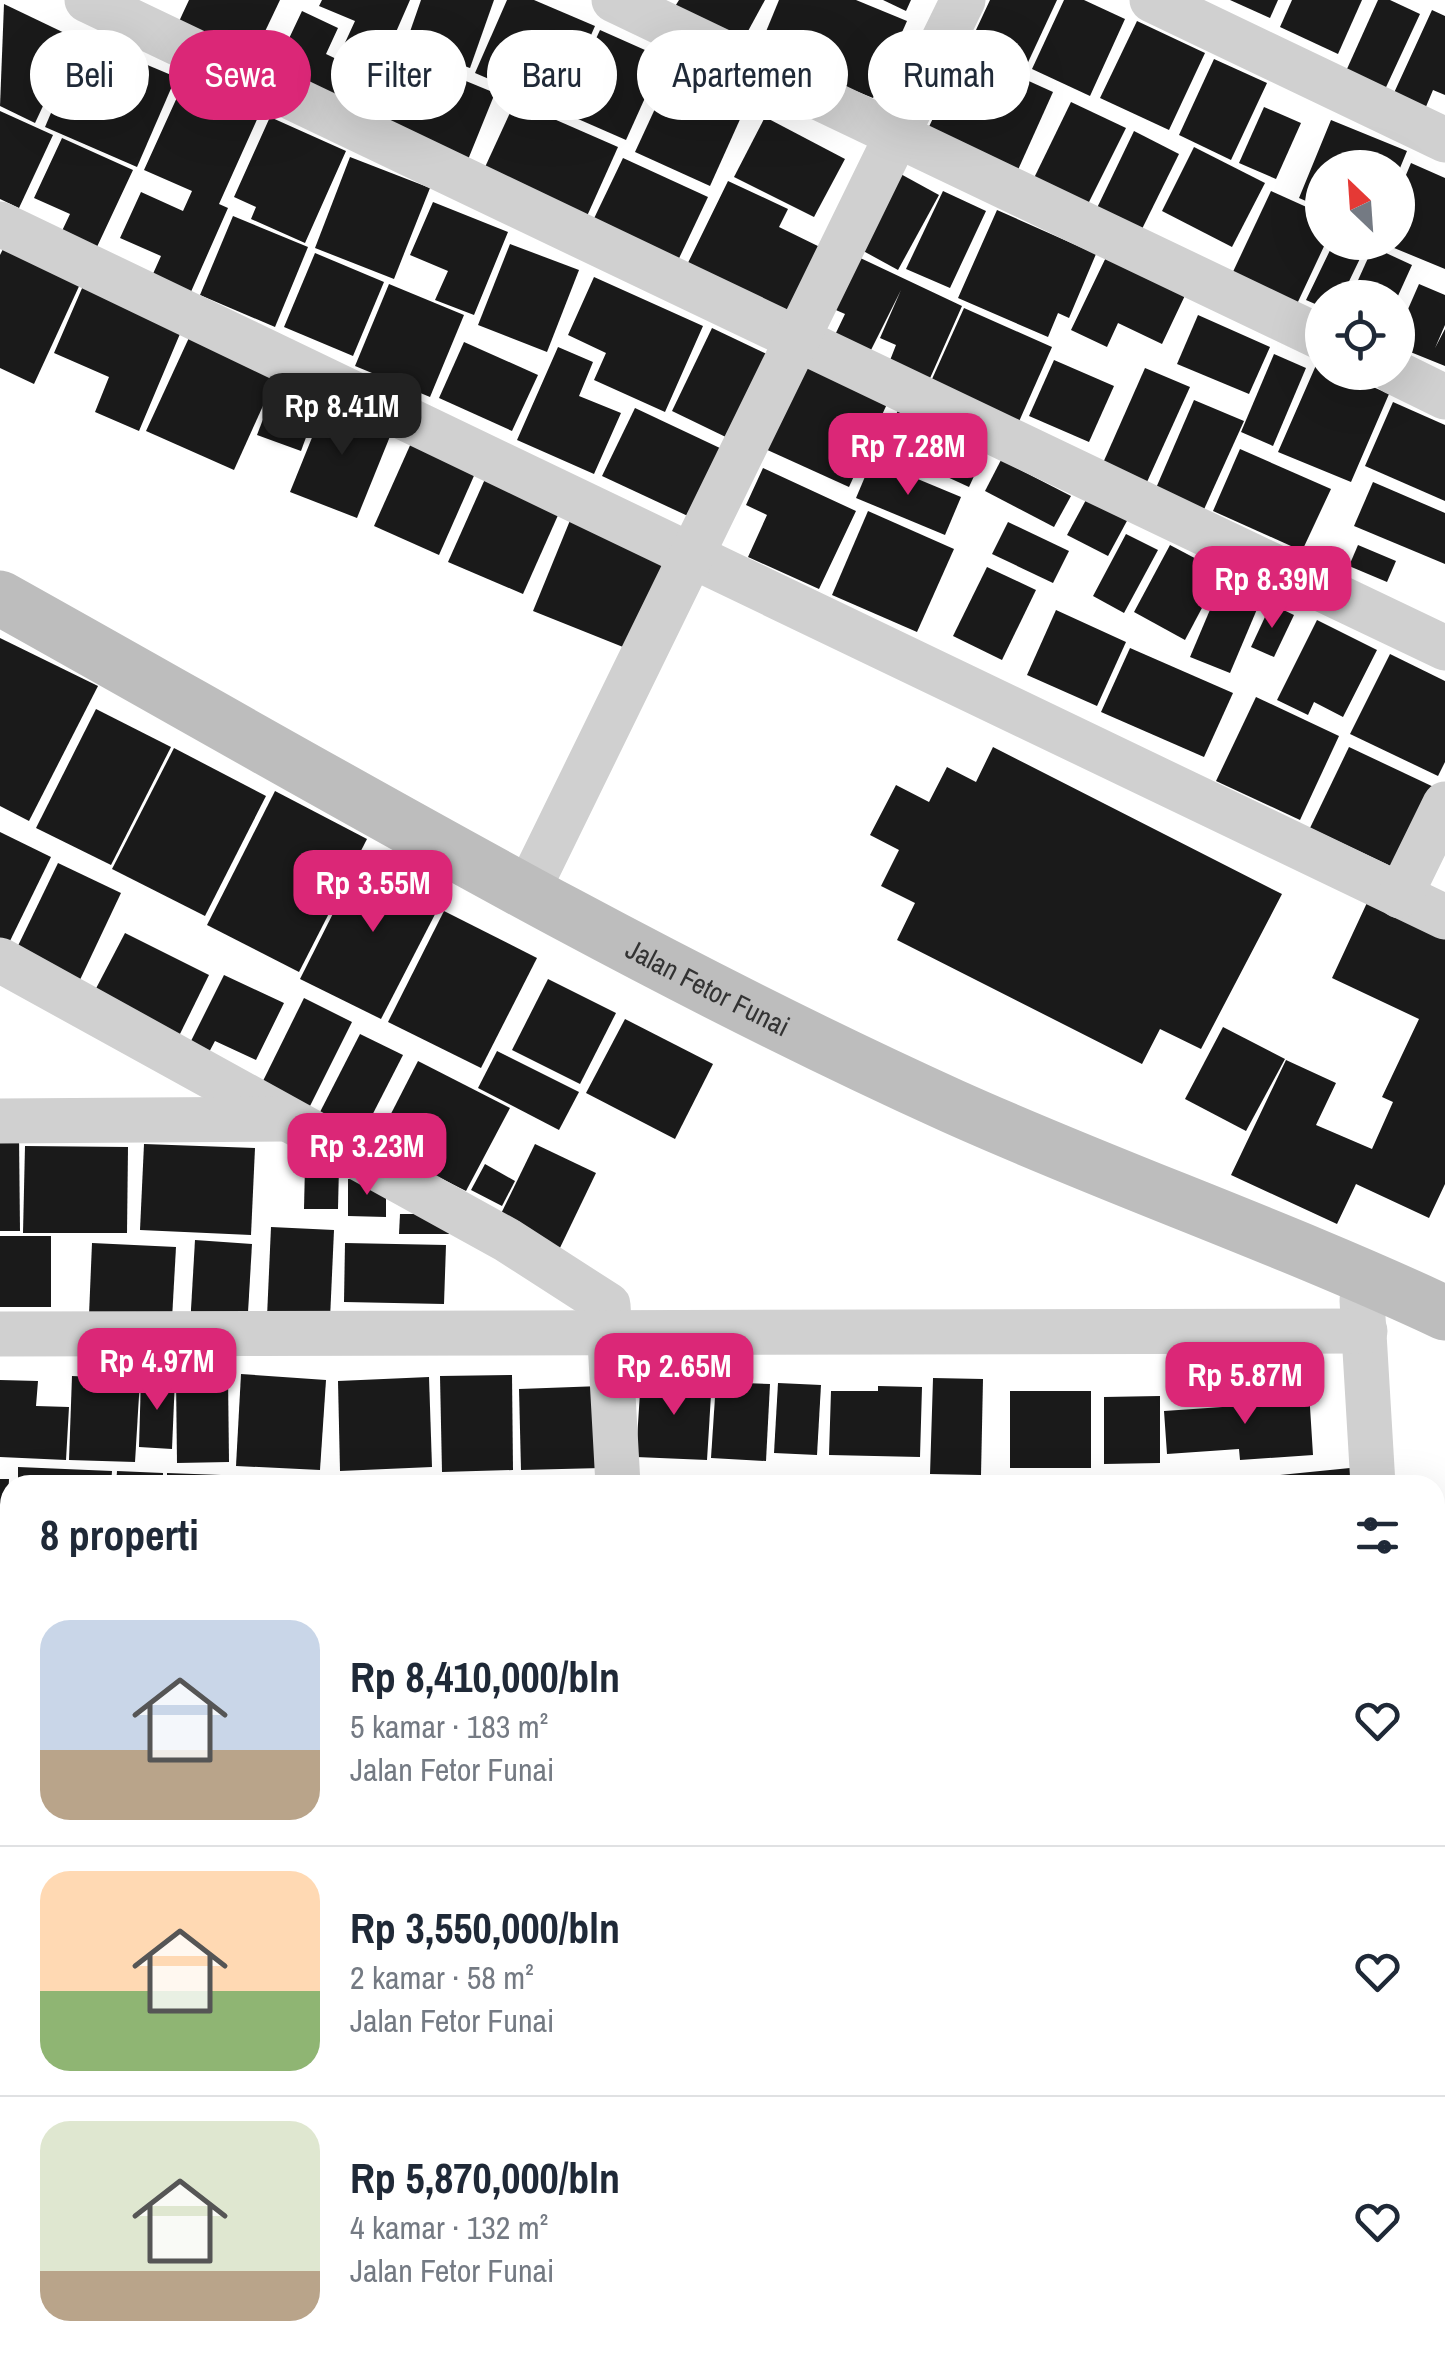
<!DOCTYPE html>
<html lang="id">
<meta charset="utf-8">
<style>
body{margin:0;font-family:"Archivo Narrow",sans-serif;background:#f6f6f7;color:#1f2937;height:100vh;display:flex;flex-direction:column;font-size:38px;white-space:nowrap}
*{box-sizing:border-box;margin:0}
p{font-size:32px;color:#747a83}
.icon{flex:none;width:55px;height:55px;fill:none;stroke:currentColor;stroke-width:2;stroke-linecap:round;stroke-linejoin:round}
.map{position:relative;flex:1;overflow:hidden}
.drawer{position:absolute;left:0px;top:1475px;width:1445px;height:890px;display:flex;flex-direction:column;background:#fff;border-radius:30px 30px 0 0;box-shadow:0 10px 40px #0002}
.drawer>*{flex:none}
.top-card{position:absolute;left:30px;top:30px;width:1385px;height:90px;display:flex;gap:20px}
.needle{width:65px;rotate:335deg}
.controls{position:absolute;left:1305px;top:150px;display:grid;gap:20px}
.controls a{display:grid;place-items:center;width:110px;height:110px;border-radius:50%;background:#fff;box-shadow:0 10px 40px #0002;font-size:50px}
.price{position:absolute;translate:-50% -85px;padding:0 22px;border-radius:20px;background:#db2777;color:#fff;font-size:32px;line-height:65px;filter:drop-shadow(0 2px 5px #0008)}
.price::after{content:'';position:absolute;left:50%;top:60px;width:30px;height:22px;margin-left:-15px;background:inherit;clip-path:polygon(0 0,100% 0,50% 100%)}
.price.on{background:#222;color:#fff}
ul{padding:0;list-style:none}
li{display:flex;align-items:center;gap:30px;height:250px;padding:0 40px}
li+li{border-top:2px solid #e0e1e3}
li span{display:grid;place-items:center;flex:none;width:280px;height:200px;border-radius:30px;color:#555}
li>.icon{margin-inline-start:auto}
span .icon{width:120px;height:120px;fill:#fffc;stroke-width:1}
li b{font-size:42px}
h2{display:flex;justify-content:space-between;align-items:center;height:120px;padding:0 40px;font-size:42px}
.pill{padding:0 35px;border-radius:45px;background:#fff;box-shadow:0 10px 40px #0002;font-size:35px;line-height:90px}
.pill.on{background:#db2777;color:#fff}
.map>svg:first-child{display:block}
.building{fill:#1a1a1a}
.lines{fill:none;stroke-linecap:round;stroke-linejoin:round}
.street{stroke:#d0d0d0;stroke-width:45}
.secondary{stroke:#bdbdbd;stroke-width:55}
.labels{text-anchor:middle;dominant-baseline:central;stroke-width:10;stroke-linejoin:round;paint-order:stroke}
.street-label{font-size:28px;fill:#333;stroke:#fff}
</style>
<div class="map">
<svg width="1445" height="2365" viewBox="0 0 1445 2365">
<rect width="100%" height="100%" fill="#fff"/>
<g class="building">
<path d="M189,0H280L249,65L175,30Z"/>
<path d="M322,0H410L382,64L343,47L355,21L319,6Z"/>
<path d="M421,0H494L470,68L405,46Z"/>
<path d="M507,0H534L595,26L559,109L475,73Z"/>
<path d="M679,0H765L741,44L674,8Z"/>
<path d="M779,0H856L907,21L873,98L758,51Z"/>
<path d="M883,0H911L906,11Z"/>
<path d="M990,0H1057L1024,71L969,45Z"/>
<path d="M1064,0H1084L1125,19L1090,96L1032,69Z"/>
<path d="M1230,0H1278L1270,18Z"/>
<path d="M1292,0H1362L1338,54L1280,27Z"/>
<path d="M1378,0H1390L1420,14L1381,98L1342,80Z"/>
<path d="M4,4L75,38L35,123L0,106Z"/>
<path d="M1432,10L1445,16V95L1433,90L1425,109L1393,95Z"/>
<path d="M302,11L338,28L326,54L374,77L352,124L267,85Z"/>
<path d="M1137,21L1205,53L1169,130L1100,98Z"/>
<path d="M600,30L663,58L626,140L562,112Z"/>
<path d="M83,38L176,77L137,167L45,127Z"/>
<path d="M964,52L1053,92L1017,172L927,131Z"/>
<path d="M398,53L495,93L465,167L367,127Z"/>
<path d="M1214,59L1267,83L1231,160L1179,135Z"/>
<path d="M672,72L746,106L710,186L635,152Z"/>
<path d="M184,82L259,115L219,204L228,208L190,294L152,276L161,256L120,238L141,192L183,211L192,191L144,170Z"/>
<path d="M515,102L618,147L583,225L480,178Z"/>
<path d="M1071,102L1126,128L1088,204L1034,178Z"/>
<path d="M1264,107L1301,123L1276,179L1239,163Z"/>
<path d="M0,111L53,135L19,208L0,199Z"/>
<path d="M270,117L346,151L305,243L251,219L256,207L234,197Z"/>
<path d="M765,117L845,159L814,217L734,177Z"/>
<path d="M1331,120L1407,151L1400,168H1322V208L1299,198Z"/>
<path d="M1134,131L1179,154L1141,231L1096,210Z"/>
<path d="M62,138L133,170L96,249L61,233L70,214L34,198Z"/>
<path d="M1194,147L1265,183L1232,247L1162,211Z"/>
<path d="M350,157L430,188L394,279L315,248Z"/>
<path d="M623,158L708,197L673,271L588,231Z"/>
<path d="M1411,163L1445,178V269L1382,243L1398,242V194Z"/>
<path d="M897,172L939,195L898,270L856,247Z"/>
<path d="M728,181L788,209L779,227L826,250L790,325L683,273Z"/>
<path d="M943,191L986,211L950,288L906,269Z"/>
<path d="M1271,191L1322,214L1326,242L1296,306L1231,276Z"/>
<path d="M433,202L508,232L474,315L435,300L448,271L410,255Z"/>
<path d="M997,210L1096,254L1069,318L1058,313L1048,337L958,298Z"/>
<path d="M233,216L308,247L275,327L200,295Z"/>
<path d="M1334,242L1367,244L1341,298H1322V307L1306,300Z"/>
<path d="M510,244L579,270L547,352L478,325Z"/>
<path d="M4,247L81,282L34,384L0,368V255Z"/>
<path d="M1373,247L1412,265L1397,298H1350Z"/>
<path d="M1110,249L1189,287L1162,344L1118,323L1107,347L1071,330Z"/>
<path d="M315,253L384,282L353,356L284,327Z"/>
<path d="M854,255L962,306L927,385L887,368L896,345L880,338L901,290L869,354L834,337L845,314L829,307Z"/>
<path d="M594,277L703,326L665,412L594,380L606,353L568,335Z"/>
<path d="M86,279L185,322L139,431L95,412L109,377L54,353Z"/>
<path d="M389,284L464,315L430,397L355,366Z"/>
<path d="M1419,284L1445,295V325L1435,348L1445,329V366L1398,347V332Z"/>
<path d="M964,308L1052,347L1017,426L928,388Z"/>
<path d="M1198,315L1270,347L1249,394L1177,364Z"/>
<path d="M712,328L775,358L734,441L672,411Z"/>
<path d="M193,329L280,368L234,470L146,431Z"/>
<path d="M464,342L538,375L512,431L439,398Z"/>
<path d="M558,347L593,362L579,396L621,413L594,474L517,440Z"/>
<path d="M1274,354L1306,368L1273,446L1241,432Z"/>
<path d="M1054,360L1114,386L1089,442L1029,416Z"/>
<path d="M1317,363L1322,365V372H1339L1389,394L1351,482L1278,452Z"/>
<path d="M802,365L887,404L849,487L763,448Z"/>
<path d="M1145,368L1190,387L1147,482L1103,463Z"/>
<path d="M279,377L322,394L301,451L257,435Z"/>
<path d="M328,398L395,424L357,518L290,492Z"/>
<path d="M1194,400L1244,421L1201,516L1153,495Z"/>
<path d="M1393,402L1445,425V501L1365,466Z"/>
<path d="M635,408L722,449L690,517L602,476Z"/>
<path d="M899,408L987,448L969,487L882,447Z"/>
<path d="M412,441L477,469L439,555L374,526Z"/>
<path d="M1240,449L1331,489L1302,551L1213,511Z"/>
<path d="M872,460L961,497L945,535L856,498Z"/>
<path d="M1001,460L1071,496L1054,527L985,491Z"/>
<path d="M763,468L856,511L819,589L748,557L767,515L746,505Z"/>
<path d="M485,479L559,513L523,594L448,562Z"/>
<path d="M1373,482L1445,513V564L1354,526Z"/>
<path d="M1087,498L1128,519L1108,556L1067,535Z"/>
<path d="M868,511L954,549L917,632L832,595Z"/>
<path d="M571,518L676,561L638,653L533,611Z"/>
<path d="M1008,522L1069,551L1053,583L992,554Z"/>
<path d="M1126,534L1158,550L1124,613L1093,596Z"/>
<path d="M1170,545L1221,572L1185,640L1134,612Z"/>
<path d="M1358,545L1396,561L1387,582L1349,566Z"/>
<path d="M987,567L1036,590L1002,660L953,636Z"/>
<path d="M1223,579L1263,595L1230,673L1190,657Z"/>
<path d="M1271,604L1294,615L1274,657L1251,647Z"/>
<path d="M1056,610L1126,642L1097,706L1027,675Z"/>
<path d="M1317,620L1377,650L1343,717L1314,702L1308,715L1277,700Z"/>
<path d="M0,638L98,686L29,821L0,806Z"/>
<path d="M1130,648L1233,693L1204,757L1101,712Z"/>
<path d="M1390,654L1445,681V762L1438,776L1350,734Z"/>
<path d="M1256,697L1339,736L1300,820L1216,781Z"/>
<path d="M96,709L171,747L111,865L36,828Z"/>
<path d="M993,747L1282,894L1201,1049L1160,1029L1142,1064L897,940L915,903L881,886L899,850L870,835L896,785L929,802L947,767L976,782Z"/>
<path d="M1349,747L1438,789L1399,870L1310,828Z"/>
<path d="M174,748L266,796L205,916L112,869Z"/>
<path d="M275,791L367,839L299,972L207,925Z"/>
<path d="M0,832L51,857L8,945L0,940Z"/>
<path d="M365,850L447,891L381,1019L300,979Z"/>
<path d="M58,863L121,893L78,984L14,954Z"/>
<path d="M1372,892L1445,926V1184L1429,1218L1356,1184L1337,1224L1231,1175L1286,1060L1336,1083L1316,1125L1372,1149L1393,1102L1382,1097L1419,1019L1332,978Z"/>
<path d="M444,911L537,958L481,1068L388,1022Z"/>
<path d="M125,933L209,975L177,1040L91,998Z"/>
<path d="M224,975L284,1003L256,1060L215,1041L207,1056L188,1047Z"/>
<path d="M548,979L616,1013L580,1084L512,1050Z"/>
<path d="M304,998L352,1022L309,1108L261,1085Z"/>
<path d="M625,1019L713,1064L675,1139L586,1093Z"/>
<path d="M1223,1027L1285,1059L1246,1131L1185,1099Z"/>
<path d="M360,1034L403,1055L362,1135L319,1114Z"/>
<path d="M497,1051L579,1092L559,1130L478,1088Z"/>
<path d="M418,1061L510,1108L466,1191L375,1145Z"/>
<path d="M19,1136L20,1231H0V1137Z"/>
<path d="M144,1144L255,1148L251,1235L140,1230Z"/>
<path d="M535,1144L596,1173L557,1254L496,1224Z"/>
<path d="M25,1146L128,1147L127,1233H23Z"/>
<path d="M485,1164L515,1181L502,1206L471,1190Z"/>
<path d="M305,1165L339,1166L338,1209H304Z"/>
<path d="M348,1179L386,1180V1217L348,1216Z"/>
<path d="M400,1214H449V1234H399Z"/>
<path d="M271,1227L334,1230L330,1319L267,1317Z"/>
<rect x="0" y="1236" width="51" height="71"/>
<path d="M195,1240L252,1244L247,1330L190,1327Z"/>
<path d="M92,1243L176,1247L172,1319L89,1315Z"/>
<path d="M345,1243L446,1245L444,1304L344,1302Z"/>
<path d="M241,1374L326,1380L320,1470L236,1466Z"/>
<path d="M512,1375L513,1470L442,1472L440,1376Z"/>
<path d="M641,1375L712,1379L707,1460L636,1457Z"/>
<path d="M72,1376L140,1379L135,1462L69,1460Z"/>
<path d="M228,1376L229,1462L177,1463L176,1377Z"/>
<path d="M141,1377L175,1378L172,1449L139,1447Z"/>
<path d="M429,1377L432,1467L340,1471L338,1381Z"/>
<path d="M933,1378L983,1379L981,1475L930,1474Z"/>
<path d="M0,1380L38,1381L36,1406L69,1407L66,1460L0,1457Z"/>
<path d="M716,1382L770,1384L766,1461L711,1458Z"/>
<path d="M778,1383L821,1385L817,1455L774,1453Z"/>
<path d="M601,1386L602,1468L521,1470L519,1389Z"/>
<path d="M878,1386L922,1387L920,1457L829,1455L831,1391H878Z"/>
<rect x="1010" y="1391" width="81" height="77"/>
<path d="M1309,1391L1313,1455L1240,1460L1239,1449L1167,1454L1164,1411L1237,1406L1236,1397Z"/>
<path d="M1160,1396V1463L1104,1464V1397Z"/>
<path d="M18,1467L112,1471L111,1485H18Z"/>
<path d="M1350,1468L1351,1485H1221V1481Z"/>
<path d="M117,1471L163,1473V1485H116Z"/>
<path d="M167,1473L221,1475V1485H167Z"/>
<path d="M0,1479H9L5,1570H0Z"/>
<rect x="678" y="1481" width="33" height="4"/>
<path d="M10,1656V1700H0V1657Z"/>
<path d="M0,1720H4L7,1817H0Z"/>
<path d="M10,1865V1925L0,1926V1866Z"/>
<path d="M0,1931H4L5,1958H0Z"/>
<path d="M1440,1940H1445V2045H1439Z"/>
<path d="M0,1994H10V2053L0,2054Z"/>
<path d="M10,2098V2193L0,2194V2099Z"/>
<path d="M1435,2180H1440L1439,2262H1435Z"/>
<path d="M10,2197V2303H0V2198Z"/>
<path d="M1442,2203H1445V2261H1441Z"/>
<rect x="1435" y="2312" width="10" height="40"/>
<path d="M654,2355H745L744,2365H654Z"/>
<path d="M758,2355H843V2364L758,2363Z"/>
<rect x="883" y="2355" width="126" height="10"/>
<rect x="1013" y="2355" width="100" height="10"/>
<rect x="1118" y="2355" width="96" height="10"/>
<path d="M1218,2355H1274L1273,2365H1218Z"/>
<rect x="1277" y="2355" width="72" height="10"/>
<path d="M600,2360V2365H533V2362Z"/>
</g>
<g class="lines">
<g class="street">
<path d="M87,0L1445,648"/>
<path d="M614,0L1322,338"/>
<path d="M1152,0L1445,140"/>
<path d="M0,224L1445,917"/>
<path d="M1394,372L1445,397"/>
<path d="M525,896L963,0"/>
<path d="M1400,896L1445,804"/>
<path d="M0,960L507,1240L608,1305L618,1485"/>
<path d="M0,1121L283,1119"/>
<path d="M1362,1300L1373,1485"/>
<path d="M0,1334L1365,1331"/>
<path d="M1435,1599H1445"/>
<path d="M0,1601H10"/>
<path d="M0,1839H10"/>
<path d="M1435,2061H1445"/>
<path d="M0,2065H10"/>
<path d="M1435,2283H1445"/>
<path d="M0,2334H10"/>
<path d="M623,2365V2355"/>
<path d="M863,2365V2355"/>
<path d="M1362,2365V2355"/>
</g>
<path class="secondary" id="s1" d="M0,598C314,773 623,957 952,1106C1114,1179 1283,1237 1445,1313"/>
</g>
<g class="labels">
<g class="street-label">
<text stroke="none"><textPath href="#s1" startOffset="808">Jalan Fetor Funai</textPath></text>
</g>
</g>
</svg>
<div class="controls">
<a><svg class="needle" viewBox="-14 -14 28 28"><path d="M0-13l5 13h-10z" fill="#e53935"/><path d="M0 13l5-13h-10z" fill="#747a83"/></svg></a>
<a><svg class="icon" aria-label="locate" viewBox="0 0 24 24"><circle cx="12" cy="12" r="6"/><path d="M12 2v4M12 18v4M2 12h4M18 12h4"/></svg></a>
</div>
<b class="price on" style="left:342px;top:458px">Rp 8.41M</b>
<b class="price" style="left:908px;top:498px">Rp 7.28M</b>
<b class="price" style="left:1272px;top:631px">Rp 8.39M</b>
<b class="price" style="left:373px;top:935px">Rp 3.55M</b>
<b class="price" style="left:367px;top:1198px">Rp 3.23M</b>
<b class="price" style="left:157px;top:1413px">Rp 4.97M</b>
<b class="price" style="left:674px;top:1418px">Rp 2.65M</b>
<b class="price" style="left:1245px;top:1427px">Rp 5.87M</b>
<div class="top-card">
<a class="pill">Beli</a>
<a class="pill on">Sewa</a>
<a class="pill">Filter</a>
<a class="pill">Baru</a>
<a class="pill">Apartemen</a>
<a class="pill">Rumah</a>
</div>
<section class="drawer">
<h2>8 properti<svg class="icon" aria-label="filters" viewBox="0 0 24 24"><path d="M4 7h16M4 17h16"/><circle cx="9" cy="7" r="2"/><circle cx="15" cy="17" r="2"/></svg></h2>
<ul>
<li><span style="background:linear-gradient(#c9d6e8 65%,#b9a48a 0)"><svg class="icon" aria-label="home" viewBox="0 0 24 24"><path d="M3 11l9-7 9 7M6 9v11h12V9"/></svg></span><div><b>Rp 8,410,000/bln</b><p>5 kamar · 183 m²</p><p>Jalan Fetor Funai</p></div><svg class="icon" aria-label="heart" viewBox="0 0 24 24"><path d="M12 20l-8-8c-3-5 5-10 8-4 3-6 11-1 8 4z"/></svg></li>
<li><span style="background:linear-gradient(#ffd9b3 60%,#8fb573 0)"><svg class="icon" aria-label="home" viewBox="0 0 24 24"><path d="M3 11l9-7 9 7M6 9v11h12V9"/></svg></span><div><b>Rp 3,550,000/bln</b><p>2 kamar · 58 m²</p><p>Jalan Fetor Funai</p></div><svg class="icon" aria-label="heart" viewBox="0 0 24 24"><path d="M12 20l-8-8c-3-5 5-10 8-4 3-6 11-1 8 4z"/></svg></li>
<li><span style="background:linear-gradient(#dfe7d0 75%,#b9a48a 0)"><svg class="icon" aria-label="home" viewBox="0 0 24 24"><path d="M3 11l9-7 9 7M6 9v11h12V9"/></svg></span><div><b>Rp 5,870,000/bln</b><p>4 kamar · 132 m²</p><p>Jalan Fetor Funai</p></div><svg class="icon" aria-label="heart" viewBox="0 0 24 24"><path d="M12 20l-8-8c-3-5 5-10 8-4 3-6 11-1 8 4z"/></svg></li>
</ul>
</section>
</div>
